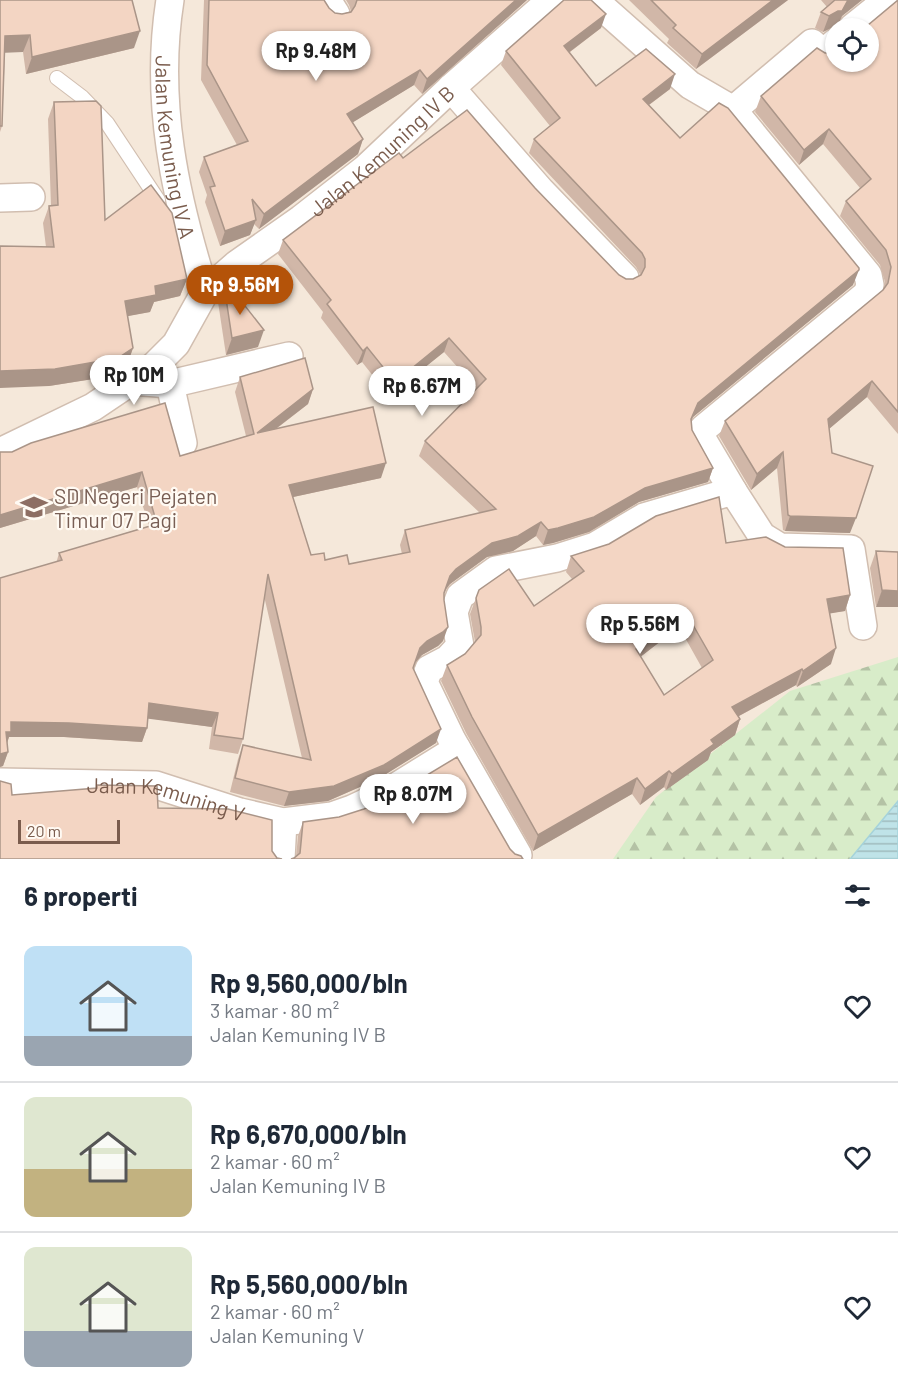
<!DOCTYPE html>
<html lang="id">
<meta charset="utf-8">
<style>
body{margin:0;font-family:Barlow,sans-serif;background:#f2f2f3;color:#1f2937;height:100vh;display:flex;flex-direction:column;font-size:22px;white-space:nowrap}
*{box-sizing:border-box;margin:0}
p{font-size:20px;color:#747a83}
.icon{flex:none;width:33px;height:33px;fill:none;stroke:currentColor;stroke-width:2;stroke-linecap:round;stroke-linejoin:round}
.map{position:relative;height:859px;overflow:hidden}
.sheet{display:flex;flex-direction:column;background:#fff;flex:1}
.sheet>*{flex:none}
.tools{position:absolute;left:825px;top:18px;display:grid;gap:12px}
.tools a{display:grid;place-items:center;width:54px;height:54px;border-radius:50%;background:#fff;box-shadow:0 2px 4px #0004;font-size:30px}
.scale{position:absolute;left:18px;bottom:15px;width:102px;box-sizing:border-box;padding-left:6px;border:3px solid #7a5c4d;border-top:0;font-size:16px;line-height:21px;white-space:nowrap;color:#7a5c4d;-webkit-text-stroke:4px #fffaf3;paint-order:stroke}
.price{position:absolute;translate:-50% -51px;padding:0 14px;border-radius:21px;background:#fff;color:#222;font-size:20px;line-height:39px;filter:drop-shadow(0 2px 3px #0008)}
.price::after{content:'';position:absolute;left:50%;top:36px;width:18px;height:14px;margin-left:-9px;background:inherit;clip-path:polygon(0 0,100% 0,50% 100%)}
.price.active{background:#b45309;color:#fff}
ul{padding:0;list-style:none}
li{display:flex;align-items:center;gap:18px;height:150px;padding:0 24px}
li+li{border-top:2px solid #e0e1e3}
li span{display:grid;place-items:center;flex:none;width:168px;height:120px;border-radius:12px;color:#555}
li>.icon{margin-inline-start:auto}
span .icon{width:72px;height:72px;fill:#fffc;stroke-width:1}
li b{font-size:26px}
h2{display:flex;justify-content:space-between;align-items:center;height:72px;padding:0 24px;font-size:26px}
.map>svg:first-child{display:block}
.residential{fill:#f5e8da;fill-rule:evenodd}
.forest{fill:url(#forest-firs)}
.water{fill:url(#water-rules);stroke:#a5d3da;stroke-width:1.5}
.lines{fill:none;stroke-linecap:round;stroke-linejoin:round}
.lane-casing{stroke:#d1beb0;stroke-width:16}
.street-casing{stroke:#d1beb0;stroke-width:30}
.lane{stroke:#fff;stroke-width:14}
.street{stroke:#fff;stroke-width:27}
.wall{fill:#d1b7a8;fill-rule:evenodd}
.shaded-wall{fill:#aa9588}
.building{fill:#f3d5c3;stroke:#aa9588;stroke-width:1.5;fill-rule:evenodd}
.labels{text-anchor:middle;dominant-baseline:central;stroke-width:4.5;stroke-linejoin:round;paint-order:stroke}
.street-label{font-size:21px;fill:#7a5c4d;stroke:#fffaf3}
.education-label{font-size:21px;fill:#785e54;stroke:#fffaf3;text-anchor:start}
</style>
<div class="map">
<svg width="898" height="859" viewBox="0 0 898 859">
<defs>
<pattern id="forest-firs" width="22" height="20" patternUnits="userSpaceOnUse" patternTransform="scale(1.5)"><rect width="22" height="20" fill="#d8ecc9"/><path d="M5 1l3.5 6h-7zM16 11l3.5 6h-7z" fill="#b4c2a5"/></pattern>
<pattern id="water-rules" width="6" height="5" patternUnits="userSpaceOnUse" patternTransform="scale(1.5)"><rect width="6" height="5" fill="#bfe3e8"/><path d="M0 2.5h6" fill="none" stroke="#a0bbbe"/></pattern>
</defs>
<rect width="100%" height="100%" fill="#fdf6ec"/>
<path class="residential" d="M0,0H898V859H0ZM836,28H868V62H836Z"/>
<path class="forest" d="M898,657V800L850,859H613L656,797L790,691Z"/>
<path class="water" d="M898,801V859H850L851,858Z"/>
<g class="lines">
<defs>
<path id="lane" d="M57,78L82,97L107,123L158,200"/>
<g id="street">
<path id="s1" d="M170,0C154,101 175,197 205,292"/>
<path d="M327,0L336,14"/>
<path d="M852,28L887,0"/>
<path d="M451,88L541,191L625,278"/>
<path d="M733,110L812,43L823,53L836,42"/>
<path d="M0,198L31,197"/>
<path d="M131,381L170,384L289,356"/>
<path d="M170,384L183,443"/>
<path id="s2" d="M0,452L93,407L154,366L176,344L205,292L237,264L301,219L365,169L451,88L551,0"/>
<path d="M733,491L762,536L780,547L851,549L863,626"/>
<path id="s3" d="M0,782L156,785L240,812L283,822L332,816L352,809L386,793L457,749"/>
<path d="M518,855L452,740L424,682L429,669L448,659L460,646L454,612L460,596L496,570L557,558L595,546L644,517L733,491L701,437L703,429L867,294L870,285L868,275L733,110L690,85L594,0"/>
<path d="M281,859L283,822"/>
</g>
</defs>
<use href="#lane" class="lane-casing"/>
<use href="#street" class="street-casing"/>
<use href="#lane" class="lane"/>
<use href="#street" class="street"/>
</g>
<g class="wall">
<path d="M0,0L134,48L26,74L23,52H5L2,126L0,132Z"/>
<path d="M204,0H324L329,8L335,13L342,14L351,11L349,5L346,0H527L422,94L414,85L353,122L363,139L358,154L259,229L254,224L250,235L220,246L205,202L207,195L199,172L204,157L237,145L201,80Z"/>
<path d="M629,0H788L696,69L667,43L669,39Z"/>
<path d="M821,0H862L842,16L837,27H833L823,32L815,28L821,12L827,7Z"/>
<path d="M898,0V434L867,397L829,429L832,453L850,533L785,531L783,530L777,468L751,490L719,436L725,421L883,290L885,282L880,265L840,216L846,201L860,188L823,144L799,165L755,112L761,96L836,62L868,25Z"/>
<path d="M601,28L570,52L596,86L670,89L649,105L680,138L853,285L693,417L691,421L692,430L713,468L708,482L639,502L589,532L553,543L543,545L536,536L513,551L487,557L450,584L444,593L443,641L438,646L422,655L415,662L413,668L436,743L378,779L328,801L284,806L230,792L238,759L243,745L302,758L264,596L243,739L238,754L209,749L212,727L148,718L147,728L142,742L64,737H9L7,743L8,752L3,766L0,767L59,553L149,526L137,487L0,528V452L180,456L246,436L235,392L240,377L313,389L308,404L276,429L381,478L293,497L311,555L325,560L349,564L402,554L400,545L405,530L480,513L419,456L425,441L477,389L444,352L389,396L362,362L357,365L321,318L323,312L278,254L283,240L403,158L535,188L619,275L626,279H633L640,276V274L636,267L529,153L534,139L550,126L501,65L506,51Z"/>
<path d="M54,102L105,220L187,279L180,296L154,302L150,312L127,316L133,348L127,365L112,376L49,386L46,247L43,223L49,206H51L48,119Z"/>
<path d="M224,285L258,347L226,355L218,302Z"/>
<path d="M726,543L850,595L845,611L830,613L831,664L797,687L796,685L739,716L740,719L735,735L711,752L708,760L666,790L664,787L640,805L632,794L533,851L466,733L441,681L447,665L465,654L475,642L470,614L479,590L534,606L572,579L566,572L571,556ZM679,627L702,668L664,695L640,657Z"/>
<path d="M876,551L898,552L876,607L870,568Z"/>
<path d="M303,822L510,849L515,854L294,858L296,857L298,836Z"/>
</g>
<g class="shaded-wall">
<path d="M516,0H527L422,94L427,79Z"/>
<path d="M773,0H788L696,69L702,54Z"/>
<path d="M848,0H862L842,16L837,27H833L823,32L829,16Z"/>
<path d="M606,14L601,28L559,60L564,46Z"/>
<path d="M140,31L134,48L26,74L32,57Z"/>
<path d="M30,35L23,52L0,53L5,36Z"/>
<path d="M420,70L414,85L342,129L347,114Z"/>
<path d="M675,74L670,89L638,113L643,99Z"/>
<path d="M829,129L823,144L799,165L804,150Z"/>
<path d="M363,139L358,154L259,229L264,214Z"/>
<path d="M256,220L250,235L220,246L225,231Z"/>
<path d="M859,270L853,285L693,417L686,433L698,403Z"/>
<path d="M187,279L180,296L154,302L150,312L118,318L125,301L155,286Z"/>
<path d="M264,330L258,347L226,355L232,338Z"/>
<path d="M449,338L444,352L389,396L395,382Z"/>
<path d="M367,347L362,362L357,365L363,351Z"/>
<path d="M133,348L127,365L112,376L49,386L0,388V371Z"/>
<path d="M872,381L867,397L823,434L828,419Z"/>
<path d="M313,389L308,404L252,447L257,433Z"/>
<path d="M783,452L777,468L751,490L757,474Z"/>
<path d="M386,463L381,478L284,499L289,485Z"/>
<path d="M713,468L708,482L639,502L589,532L553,543L543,545L548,530L645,488Z"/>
<path d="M142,472L137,487L0,528V515Z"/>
<path d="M790,516L856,518L850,533L785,531Z"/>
<path d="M541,522L536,536L513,551L487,557L450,584L445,590L450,576L456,569L492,543Z"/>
<path d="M882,590L898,591V607H876Z"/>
<path d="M850,595L845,611L821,615L827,599Z"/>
<path d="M685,611L679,627L630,665L636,649Z"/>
<path d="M448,627L443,641L438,646L422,655L415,663L420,648L427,641Z"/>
<path d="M836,648L831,664L797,687L803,671Z"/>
<path d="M802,669L796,685L726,723L732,707Z"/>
<path d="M149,703L218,713L212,727L143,718Z"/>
<path d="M740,719L735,735L711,752L708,760L666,790L672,774L711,740Z"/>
<path d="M11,722L69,723L147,728L142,742L64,737H9L6,746V732Z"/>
<path d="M441,729L436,743L378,779L328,801L284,806L289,792Z"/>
<path d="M8,752L3,766L0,767V754Z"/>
<path d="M669,771L664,787L640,805L645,789Z"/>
<path d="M637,778L632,794L533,851L538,835Z"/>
</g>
<g class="building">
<path d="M0,0H132L140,31L32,57L30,35L5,36L2,126H0Z"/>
<path d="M209,0H324L329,8L335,13L342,14L351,12L355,6L357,0H516L427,79L420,70L347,114L363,139L264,214L252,199L256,220L225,231L210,187L215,186L204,157L248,141L207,65Z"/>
<path d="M564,0H591L606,14L564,46L596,86L646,49L675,74L643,99L680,138L719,103L728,108L859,268V270L698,403L691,419L692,430L713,468L645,488L594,517L558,528L548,530L541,522L518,536L492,543L456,569L450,576L444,593V600L448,627L443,632L427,641L420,648L413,668L441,729L384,765L334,786L289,792L235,778L243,745L311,760L268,574L243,739L214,735L218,713L149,703L147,728L69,723L11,722V732H6L8,752L0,754V578L62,560L59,553L157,524L142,472L0,515V452H12L31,443L165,403L180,456L254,434L240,377L305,358L313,389L257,433L373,407L386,463L289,485L311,555L324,553L325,560L347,555L349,564L410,552L405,530L496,509L425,441L486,379L449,338L395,382L367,347L363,351L327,304L331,300L283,240L399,153L403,158L467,110L535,188L619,275L626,279H633L641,275L645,267V259L642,253L534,139L560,118L506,51Z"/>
<path d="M651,0H773L702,54L673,28L676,25Z"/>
<path d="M835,0H848L842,11H838L829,16L821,12Z"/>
<path d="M898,0V412L872,381L828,419L832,453L873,466L856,518L790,516L788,515L783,452L757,474L725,421L883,290L888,283L891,267L886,250L846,201L871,179L829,129L804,150L761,96L817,48L825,53H832L836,51V62H868V28H857L868,25Z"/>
<path d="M96,101L101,106L105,220L151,185L172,213L187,279L155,286L156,295L125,301L133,348L118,358L55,369L0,371V246L54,247L49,206L58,205L54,102Z"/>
<path d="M227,283L264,330L232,338L224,285Z"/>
<path d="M719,497L726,543L766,537L785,547L843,548L850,595L827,599L836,648L803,671L802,669L732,707L740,719L711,740L714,744L672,774L669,771L645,789L637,778L538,835L472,717L447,665L465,654L481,635V627L476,598L479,590L509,569L534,606L584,571L571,556L609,544L656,516ZM685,611L713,660L664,695L636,649Z"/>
<path d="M876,551L898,552V591L882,590Z"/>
<path d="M457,757L510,849L515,854L521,856L523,859H291L294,858L300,853L303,822L339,817L364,809L399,792Z"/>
<path d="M0,781L11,784L12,795L97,788V785L157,786L158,808L228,809L272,820V851L277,858L282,859H0Z"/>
</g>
<defs>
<symbol id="school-bare" viewBox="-9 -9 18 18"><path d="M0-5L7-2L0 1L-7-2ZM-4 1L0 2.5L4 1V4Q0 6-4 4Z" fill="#8d6e63" stroke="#fffaf3" stroke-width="2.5" paint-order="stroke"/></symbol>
</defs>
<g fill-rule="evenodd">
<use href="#school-bare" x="15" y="488" width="38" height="38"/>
</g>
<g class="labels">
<g class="street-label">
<text stroke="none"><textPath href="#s1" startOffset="148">Jalan Kemuning IV A</textPath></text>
<text stroke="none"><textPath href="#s2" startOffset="494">Jalan Kemuning IV B</textPath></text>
<text stroke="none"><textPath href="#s3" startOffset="168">Jalan Kemuning V</textPath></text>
</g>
<g class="education-label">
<text x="54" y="495">SD Negeri Pejaten<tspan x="54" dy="24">Timur 07 Pagi</tspan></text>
</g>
</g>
</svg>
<div class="tools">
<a><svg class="icon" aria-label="locate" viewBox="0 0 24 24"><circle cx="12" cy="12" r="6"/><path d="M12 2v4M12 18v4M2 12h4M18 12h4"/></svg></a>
</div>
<div class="scale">20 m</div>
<b class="price" style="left:316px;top:82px">Rp 9.48M</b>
<b class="price active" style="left:240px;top:316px">Rp 9.56M</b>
<b class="price" style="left:134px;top:406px">Rp 10M</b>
<b class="price" style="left:422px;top:417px">Rp 6.67M</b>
<b class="price" style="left:640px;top:655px">Rp 5.56M</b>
<b class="price" style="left:413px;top:825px">Rp 8.07M</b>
</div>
<section class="sheet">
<h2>6 properti<svg class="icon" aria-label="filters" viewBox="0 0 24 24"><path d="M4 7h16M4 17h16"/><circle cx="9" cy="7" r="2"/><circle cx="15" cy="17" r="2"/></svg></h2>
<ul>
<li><span style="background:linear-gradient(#bfe0f5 75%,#9aa5b1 0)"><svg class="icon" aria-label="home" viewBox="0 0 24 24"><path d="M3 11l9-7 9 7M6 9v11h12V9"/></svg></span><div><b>Rp 9,560,000/bln</b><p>3 kamar · 80 m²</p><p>Jalan Kemuning IV B</p></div><svg class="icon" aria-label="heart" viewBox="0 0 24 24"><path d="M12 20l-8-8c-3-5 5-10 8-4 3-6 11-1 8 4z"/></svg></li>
<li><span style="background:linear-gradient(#dfe7d0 60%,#c2b280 0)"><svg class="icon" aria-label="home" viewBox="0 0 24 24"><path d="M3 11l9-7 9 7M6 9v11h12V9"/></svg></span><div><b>Rp 6,670,000/bln</b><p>2 kamar · 60 m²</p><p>Jalan Kemuning IV B</p></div><svg class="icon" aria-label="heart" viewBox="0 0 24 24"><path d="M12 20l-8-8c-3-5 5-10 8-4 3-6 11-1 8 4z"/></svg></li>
<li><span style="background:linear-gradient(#dfe7d0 70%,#9aa5b1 0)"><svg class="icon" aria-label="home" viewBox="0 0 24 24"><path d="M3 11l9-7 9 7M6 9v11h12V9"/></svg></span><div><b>Rp 5,560,000/bln</b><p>2 kamar · 60 m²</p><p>Jalan Kemuning V</p></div><svg class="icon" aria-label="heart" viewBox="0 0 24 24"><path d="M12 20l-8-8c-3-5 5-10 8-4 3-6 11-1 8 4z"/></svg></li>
</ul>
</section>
